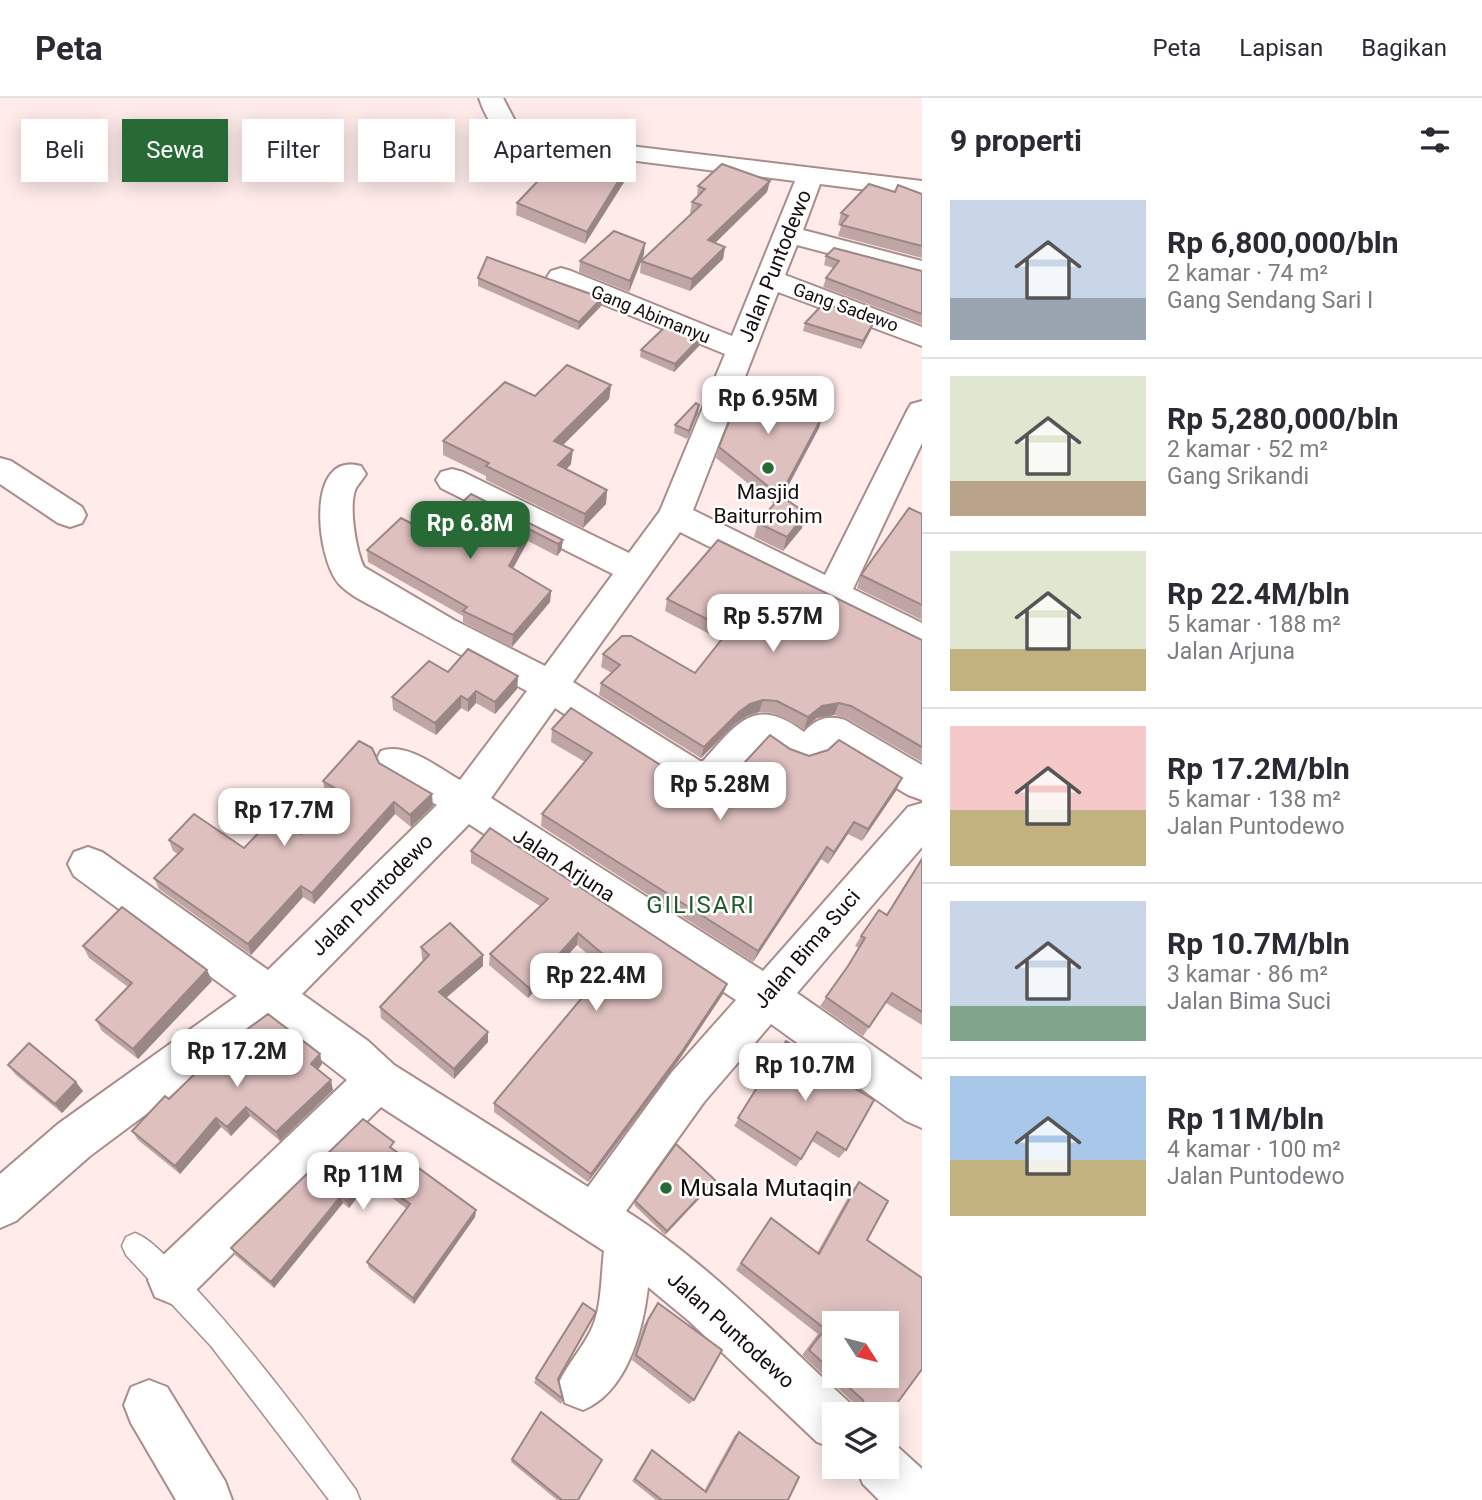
<!DOCTYPE html>
<html lang="id">
<meta charset="utf-8">
<style>
body{margin:0;font-family:Roboto,sans-serif;background:#f2f2f3;color:#2b2b33;height:100vh;display:flex;flex-direction:column;font-size:26px;white-space:nowrap}
*{box-sizing:border-box;margin:0}
p{font-size:23px;color:#7c7c81}
.icon{flex:none;width:38px;height:38px;fill:none;stroke:currentColor;stroke-width:2;stroke-linecap:round;stroke-linejoin:round}
.map{position:relative;flex:1;overflow:hidden}
.sheet{display:flex;flex-direction:column;background:#fff;width:560px}
.sheet>*{flex:none}
.guide{position:absolute;left:21px;top:21px;width:665px;height:63px;display:flex;gap:14px}
.needle{width:46px;rotate:126deg}
.buttons{position:absolute;left:822px;top:1213px;display:grid;gap:14px}
.buttons a{display:grid;place-items:center;width:77px;height:77px;border-radius:0px;background:#fff;box-shadow:0 4px 18px #0003;font-size:35px}
.price{position:absolute;translate:-50% -60px;padding:0 16px;border-radius:14px;background:#fff;color:#222;font-size:23px;line-height:46px;filter:drop-shadow(0 2px 4px #0008)}
.price::after{content:'';position:absolute;left:50%;top:42px;width:21px;height:16px;margin-left:-10px;background:inherit;clip-path:polygon(0 0,100% 0,50% 100%)}
.price.active{background:#276a35;color:#fff}
ul{padding:0;list-style:none}
li{display:flex;align-items:center;gap:21px;height:175px;padding:0 28px}
li+li{border-top:2px solid #e1e1e2}
li span{display:grid;place-items:center;flex:none;width:196px;height:140px;border-radius:0px;color:#555}
li>.icon{margin-inline-start:auto}
span .icon{width:84px;height:84px;fill:#fffc;stroke-width:1}
li b{font-size:30px}
h2{display:flex;justify-content:space-between;align-items:center;height:84px;padding:0 28px;font-size:30px}
.tag{padding:0 24px;border-radius:0px;background:#fff;box-shadow:0 4px 18px #0003;font-size:24px;line-height:63px}
.tag.active{background:#276a35;color:#fff}
header{display:flex;align-items:center;gap:42px;box-sizing:border-box;height:98px;padding:0 35px;background:#fff;border-bottom:2px solid #e1e1e2}
header strong{font-size:33px}
nav{display:flex;gap:38px;margin-inline-start:auto;font-size:24px}
main{display:flex;flex:1;min-height:0}
.map>svg:first-child{display:block}
.lines{fill:none;stroke-linecap:round;stroke-linejoin:round}
.lane-casing{stroke:#a98d8b;stroke-width:3}
.street-casing{stroke:#a98d8b;stroke-width:4}
.lane{fill:#fff;fill-rule:evenodd}
.street{fill:#fff;fill-rule:evenodd}
.wall{fill:#bfa5a4;fill-rule:evenodd}
.shaded-wall{fill:#9b8686}
.building{fill:#dec0bf;stroke:#9b8686;stroke-width:2}
.poi-dot{fill:#276a35;stroke:#fff;stroke-width:2.5}
.labels{text-anchor:middle;dominant-baseline:central;stroke-width:5;stroke-linejoin:round;paint-order:stroke}
.far-street-label{font-size:18px;fill:#160d0c;stroke:#fff}
.street-label{font-size:21px;fill:#160d0c;stroke:#fff}
.poi-label{font-size:21px;fill:#160d0c;stroke:#fff}
.quarter-label{font-size:24px;letter-spacing:2px;fill:#1e5c2c;stroke:#fff}
.near-poi-label{font-size:24px;fill:#160d0c;stroke:#fff;text-anchor:start}
</style>
<header>
<strong>Peta</strong>
<nav><a>Peta</a><a>Lapisan</a><a>Bagikan</a></nav>
</header>
<main>
<div class="map">
<svg width="922" height="1402" viewBox="0 0 922 1402">
<rect width="100%" height="100%" fill="#feebea"/>
<g class="lines">
<defs>
<path id="lane" d="M135,1135C155,1143 172,1166 187,1181C249,1247 303,1319 356,1392L360,1402H329L211,1248L126,1157L122,1148L126,1139Z"/>
<g id="street">
<path d="M479,0H503L515,23L538,37L922,83V99L820,86L803,132L922,163V180L797,147L785,177L922,229V248L778,194L693,412L825,477L907,313L911,306L922,303V345L853,491L922,525V555L680,434L573,584L700,663H703C737,626 754,596 804,634C816,620 829,617 845,622L922,667V702L908,697L833,652L822,662L805,668L786,661L765,646L727,688L700,695L671,685L555,610L491,700L763,873L908,709L922,705V749L797,895L922,982V1030L906,1023L771,926L704,1004L626,1113C707,1164 782,1243 853,1308L856,1316H835V1351L817,1344L689,1223L648,1189C643,1233 627,1294 583,1312L565,1305L558,1287C567,1266 583,1250 592,1230C602,1208 601,1177 604,1153L381,1009L189,1199L172,1206L155,1199L148,1182L155,1165L347,982L271,923L90,1058L16,1123L0,1130V1076L58,1026L237,898L74,778L68,766L74,754L88,749L102,754L268,872L437,707L381,675L375,664L381,653C407,644 437,669 460,682L527,593C481,568 435,543 390,518C374,508 352,500 339,486C316,460 305,352 361,368L366,376C363,381 359,385 356,390C348,407 356,453 364,469L454,522L545,568L613,476L441,390L436,382L441,374L452,371L463,374L629,455L660,413L725,256L551,185L547,179L551,173L561,170L571,173L732,238L795,83L525,49C500,40 487,25 479,0ZM469,726L736,902L672,974L588,1089L394,967L368,943L302,896Z"/>
<path d="M0,360L11,363L82,409L86,417L82,425L70,429L58,425L0,386Z"/>
<path d="M149,1282L167,1289L225,1383L232,1402H176L131,1325L124,1307L131,1289Z"/>
<path d="M887,1345L899,1350L922,1371V1402H879L863,1386L855,1368H887Z"/>
</g>
</defs>
<use href="#lane" class="lane-casing"/>
<use href="#street" class="street-casing"/>
<use href="#lane" class="lane"/>
<use href="#street" class="street"/>
</g>
<g class="wall">
<path d="M626,81L585,146L516,117L517,105Z"/>
<path d="M770,83L767,94L715,145L725,149L723,161L690,193L640,175L641,163L692,116L690,115L692,104L697,99L698,88Z"/>
<path d="M895,94L922,96V160L838,138L841,128L838,127L841,115Z"/>
<path d="M644,156L629,194L579,174L580,163Z"/>
<path d="M826,158L922,173V226L823,189L826,180L833,170L824,167Z"/>
<path d="M478,180L602,200L601,208L578,232L478,188Z"/>
<path d="M874,224L871,232L861,251L803,233L805,225Z"/>
<path d="M699,248L674,274L640,259L641,252Z"/>
<path d="M611,287L609,301L563,347L571,366L566,372L607,392L606,406L583,430L486,382V378L443,357V343L535,298Z"/>
<path d="M699,307L698,315L687,341L674,335L675,327Z"/>
<path d="M822,319L819,330L782,399L802,430L783,453L754,439L758,425L774,406L716,360L719,349Z"/>
<path d="M471,396L563,442L561,453L557,458L528,443L513,471L551,493L550,504L512,549L463,524V518L368,464L367,452L430,435Z"/>
<path d="M922,416V522L857,490L861,477Z"/>
<path d="M667,501L922,542V664L846,620L834,617L817,620L804,631L773,615L759,614L747,618L735,626L701,660L599,597L601,585L612,575L601,569L603,556L695,575L721,542L665,513Z"/>
<path d="M448,574L518,578L517,591L495,616L476,605L468,614L461,610L436,637L393,612L392,599Z"/>
<path d="M552,631L703,685L733,677L790,651L809,658L902,680L896,693L862,743L848,736L828,766L821,761L753,864L541,728L542,716L585,664L551,644Z"/>
<path d="M379,665L433,708L411,729L395,716L314,806L303,799L251,857L159,791L154,780L178,756L173,753L169,742L244,750L301,736L334,701L325,695L323,683Z"/>
<path d="M471,753L727,886L723,896L679,962L588,1084L494,1014V1005L606,872L577,847L528,900L489,867L490,856L540,808L471,765Z"/>
<path d="M922,761V927L886,905L863,938L820,908L848,868L859,850L855,848L861,838L887,817Z"/>
<path d="M83,848L207,872L212,883L138,961L102,933L96,922L128,889L89,860Z"/>
<path d="M421,849L483,857V868L446,900L488,934V944L454,981L381,920L380,909L424,863L422,861Z"/>
<path d="M786,943L846,985V1052L839,1060L812,1043L796,1069L734,1028Z"/>
<path d="M320,956L322,966L318,972L333,992L280,1043L250,1018L231,1038L221,1029L180,1076L138,1042L132,1033L213,966Z"/>
<path d="M8,967L83,993L62,1015L16,977Z"/>
<path d="M394,1052L476,1112L475,1119L414,1206L369,1170L367,1164L407,1111L370,1083L349,1110L343,1105L274,1190L235,1157L231,1150Z"/>
<path d="M859,1084L888,1103L867,1142L922,1180V1271L887,1319V1316H851L857,1314L855,1306L802,1257L818,1236L736,1172L771,1120L817,1155L852,1092ZM835,1225H887V1278H835Z"/>
<path d="M713,1086L665,1137L634,1107L635,1103Z"/>
<path d="M658,1205L694,1302L689,1306L632,1262L644,1227Z"/>
<path d="M593,1220L558,1282L563,1301L561,1306L534,1285L536,1280Z"/>
<path d="M739,1334L788,1402H656L632,1383L649,1355L652,1352L704,1393L735,1337Z"/>
<path d="M512,1361L578,1402H557L511,1364Z"/>
</g>
<g class="shaded-wall">
<path d="M627,69L626,81L585,146L587,134Z"/>
<path d="M770,83L767,94L706,154L708,142Z"/>
<path d="M645,145L644,156L629,194L630,183Z"/>
<path d="M725,149L723,161L690,193L692,181Z"/>
<path d="M602,200L601,208L578,232L579,224Z"/>
<path d="M874,224L871,232L861,251L863,243Z"/>
<path d="M700,240L699,248L674,274L675,266Z"/>
<path d="M611,287L609,301L553,357L554,343Z"/>
<path d="M699,307L698,315L687,341L689,333Z"/>
<path d="M822,319L819,330L777,409L780,398Z"/>
<path d="M573,352L571,366L556,382L558,367Z"/>
<path d="M607,392L606,406L583,430L585,416Z"/>
<path d="M806,415L802,430L783,453L787,439Z"/>
<path d="M529,431L528,443L508,479L509,468Z"/>
<path d="M563,442L561,453L557,458L558,446Z"/>
<path d="M551,493L550,504L512,549L513,537Z"/>
<path d="M518,578L517,591L495,616V604Z"/>
<path d="M476,593V605L468,614V602Z"/>
<path d="M461,598V610L436,637L435,625Z"/>
<path d="M763,602L759,614L747,618L735,626L701,660L704,649L739,614L750,606Z"/>
<path d="M839,605L834,617L817,620L804,631L808,619L822,608Z"/>
<path d="M902,680L896,693L862,743L868,731Z"/>
<path d="M432,696L433,708L411,729L410,717Z"/>
<path d="M394,704L395,716L314,806L312,795Z"/>
<path d="M854,724L848,736L828,766L834,754Z"/>
<path d="M827,749L821,761L753,864L758,853Z"/>
<path d="M301,788L303,799L251,857L248,846Z"/>
<path d="M578,835L577,847L528,900L529,890Z"/>
<path d="M483,857V868L440,905L439,894Z"/>
<path d="M207,872L212,883L138,961L133,951Z"/>
<path d="M727,886L723,896L679,962L588,1084L591,1076Z"/>
<path d="M488,934V944L454,981V971Z"/>
<path d="M320,956L322,966L314,976L311,966Z"/>
<path d="M331,982L333,992L280,1043L276,1034Z"/>
<path d="M76,984L83,993L62,1015L55,1006Z"/>
<path d="M246,1009L250,1018L231,1038L227,1029Z"/>
<path d="M216,1020L221,1029L180,1076L175,1068Z"/>
<path d="M369,1076L370,1083L349,1110L347,1103Z"/>
<path d="M715,1082L713,1086L665,1137L667,1133Z"/>
<path d="M341,1098L343,1105L274,1190L271,1184Z"/>
<path d="M476,1112L475,1119L414,1206L413,1200Z"/>
</g>
<g class="building">
<path d="M574,50L627,69L587,134L517,105L556,64L558,65Z"/>
<path d="M722,66L770,83L708,142L725,149L692,181L641,163L701,107L692,104L705,91L698,88Z"/>
<path d="M869,86L895,94L898,87L922,96V148L841,127L848,118L841,115Z"/>
<path d="M614,133L645,145L630,183L580,163Z"/>
<path d="M834,150L922,173V216L826,180L839,163L826,158Z"/>
<path d="M487,159L602,200L579,224L478,180Z"/>
<path d="M824,205L874,224L863,243L805,225Z"/>
<path d="M667,227L700,240L675,266L641,252Z"/>
<path d="M567,267L611,287L554,343L573,352L558,367L607,392L585,416L486,368L489,365L443,343L505,284L535,298Z"/>
<path d="M745,284L822,319L780,398L719,349Z"/>
<path d="M696,305L699,307L689,333L675,327Z"/>
<path d="M471,396L563,442L558,446L529,431L509,468L551,493L513,537L463,513L467,509L367,452L401,420L430,435Z"/>
<path d="M781,398L806,415L787,439L758,425Z"/>
<path d="M909,410L922,416V507L861,477Z"/>
<path d="M718,442L922,542V649L851,608L839,605L822,608L808,619L777,603L763,602L750,606L739,614L704,649L601,585L620,567L603,556L622,538H631L695,575L729,532L667,501Z"/>
<path d="M468,551L518,578L495,604L476,593L468,602L461,598L435,625L392,599L429,563L448,574Z"/>
<path d="M571,610L673,675L703,685L733,677L770,637L790,651L809,658L828,652L839,642L902,680L868,731L854,724L834,754L827,749L758,853L542,716L592,655L552,631Z"/>
<path d="M359,643L372,650L379,665L432,696L410,717L394,704L312,795L301,788L248,846L154,780L183,751L169,742L194,716L244,750L274,719L301,736L341,694L323,683Z"/>
<path d="M490,730L727,886L683,952L591,1076L494,1005L612,864L578,835L529,890L490,856L548,801L471,753Z"/>
<path d="M922,761V914L892,895L869,929L826,899L848,868L865,840L861,838L879,812L887,817Z"/>
<path d="M122,809L207,872L133,951L96,922L132,885L83,848Z"/>
<path d="M450,825L483,857L439,894L488,934L454,971L380,909L429,857L421,849Z"/>
<path d="M268,916L320,956L311,966L331,982L276,1034L246,1009L227,1029L216,1020L175,1068L132,1033L165,998L169,1001L209,962L213,966L242,935Z"/>
<path d="M786,943L848,981L846,985L874,1002L846,1052L817,1034L801,1061L738,1020Z"/>
<path d="M29,945L76,984L55,1006L8,967Z"/>
<path d="M363,1021L394,1044L390,1049L476,1112L413,1200L367,1164L410,1106L369,1076L347,1103L341,1098L271,1184L231,1150Z"/>
<path d="M676,1046L715,1082L667,1133L635,1103Z"/>
<path d="M859,1084L888,1103L867,1142L922,1180V1271L887,1319V1316H855L854,1315L866,1314L863,1302L836,1278H887V1225H835V1276L809,1252L825,1231L741,1165L771,1120L819,1156Z"/>
<path d="M583,1205L596,1214L558,1281L563,1301L536,1280Z"/>
<path d="M658,1205L722,1252L694,1302L636,1257L648,1222Z"/>
<path d="M541,1314L602,1362L578,1402H562L512,1361Z"/>
<path d="M739,1334L799,1379L788,1402H662L635,1381L652,1352L706,1394Z"/>
</g>
<g class="poi-dot">
<circle cx="768" cy="370" r="7"/>
<circle cx="666" cy="1090" r="7"/>
</g>
<g class="labels">
<g class="far-street-label">
<text transform="translate(846 209) rotate(20)">Gang Sadewo</text>
<text transform="translate(651 216) rotate(22)">Gang Abimanyu</text>
</g>
<g class="street-label">
<text transform="translate(775 168) rotate(-68)">Jalan Puntodewo</text>
<text transform="translate(564 767) rotate(33)">Jalan Arjuna</text>
<text transform="translate(372 797) rotate(-45)">Jalan Puntodewo</text>
<text transform="translate(807 851) rotate(-49)">Jalan Bima Suci</text>
<text transform="translate(731 1232) rotate(42)">Jalan Puntodewo</text>
</g>
<g class="poi-label">
<text x="768" y="394">Masjid<tspan x="768" dy="24">Baiturrohim</tspan></text>
</g>
<g class="quarter-label">
<text x="701" y="807">GILISARI</text>
</g>
<g class="near-poi-label">
<text x="680" y="1090">Musala Mutaqin</text>
</g>
</g>
</svg>
<div class="buttons">
<a><svg class="needle" viewBox="-14 -14 28 28"><path d="M0-13l5 13h-10z" fill="#e53935"/><path d="M0 13l5-13h-10z" fill="#7c7c81"/></svg></a>
<a><svg class="icon" aria-label="layers" viewBox="0 0 24 24"><path d="M12 4l9 5-9 5-9-5zM3 14l9 5 9-5"/></svg></a>
</div>
<b class="price" style="left:768px;top:338px">Rp 6.95M</b>
<b class="price active" style="left:470px;top:463px">Rp 6.8M</b>
<b class="price" style="left:773px;top:556px">Rp 5.57M</b>
<b class="price" style="left:720px;top:724px">Rp 5.28M</b>
<b class="price" style="left:284px;top:750px">Rp 17.7M</b>
<b class="price" style="left:596px;top:915px">Rp 22.4M</b>
<b class="price" style="left:237px;top:991px">Rp 17.2M</b>
<b class="price" style="left:805px;top:1005px">Rp 10.7M</b>
<b class="price" style="left:363px;top:1114px">Rp 11M</b>
<div class="guide">
<a class="tag">Beli</a>
<a class="tag active">Sewa</a>
<a class="tag">Filter</a>
<a class="tag">Baru</a>
<a class="tag">Apartemen</a>
</div>
</div>
<section class="sheet">
<h2>9 properti<svg class="icon" aria-label="filters" viewBox="0 0 24 24"><path d="M4 7h16M4 17h16"/><circle cx="9" cy="7" r="2"/><circle cx="15" cy="17" r="2"/></svg></h2>
<ul>
<li><span style="background:linear-gradient(#c9d6e8 70%,#9aa5b1 0)"><svg class="icon" aria-label="home" viewBox="0 0 24 24"><path d="M3 11l9-7 9 7M6 9v11h12V9"/></svg></span><div><b>Rp 6,800,000/bln</b><p>2 kamar · 74 m²</p><p>Gang Sendang Sari I</p></div></li>
<li><span style="background:linear-gradient(#dfe7d0 75%,#b9a48a 0)"><svg class="icon" aria-label="home" viewBox="0 0 24 24"><path d="M3 11l9-7 9 7M6 9v11h12V9"/></svg></span><div><b>Rp 5,280,000/bln</b><p>2 kamar · 52 m²</p><p>Gang Srikandi</p></div></li>
<li><span style="background:linear-gradient(#dfe7d0 70%,#c2b280 0)"><svg class="icon" aria-label="home" viewBox="0 0 24 24"><path d="M3 11l9-7 9 7M6 9v11h12V9"/></svg></span><div><b>Rp 22.4M/bln</b><p>5 kamar · 188 m²</p><p>Jalan Arjuna</p></div></li>
<li><span style="background:linear-gradient(#f6c9c9 60%,#c2b280 0)"><svg class="icon" aria-label="home" viewBox="0 0 24 24"><path d="M3 11l9-7 9 7M6 9v11h12V9"/></svg></span><div><b>Rp 17.2M/bln</b><p>5 kamar · 138 m²</p><p>Jalan Puntodewo</p></div></li>
<li><span style="background:linear-gradient(#c9d6e8 75%,#7fa58c 0)"><svg class="icon" aria-label="home" viewBox="0 0 24 24"><path d="M3 11l9-7 9 7M6 9v11h12V9"/></svg></span><div><b>Rp 10.7M/bln</b><p>3 kamar · 86 m²</p><p>Jalan Bima Suci</p></div></li>
<li><span style="background:linear-gradient(#a9c7e8 60%,#c2b280 0)"><svg class="icon" aria-label="home" viewBox="0 0 24 24"><path d="M3 11l9-7 9 7M6 9v11h12V9"/></svg></span><div><b>Rp 11M/bln</b><p>4 kamar · 100 m²</p><p>Jalan Puntodewo</p></div></li>
</ul>
</section>
</main>
